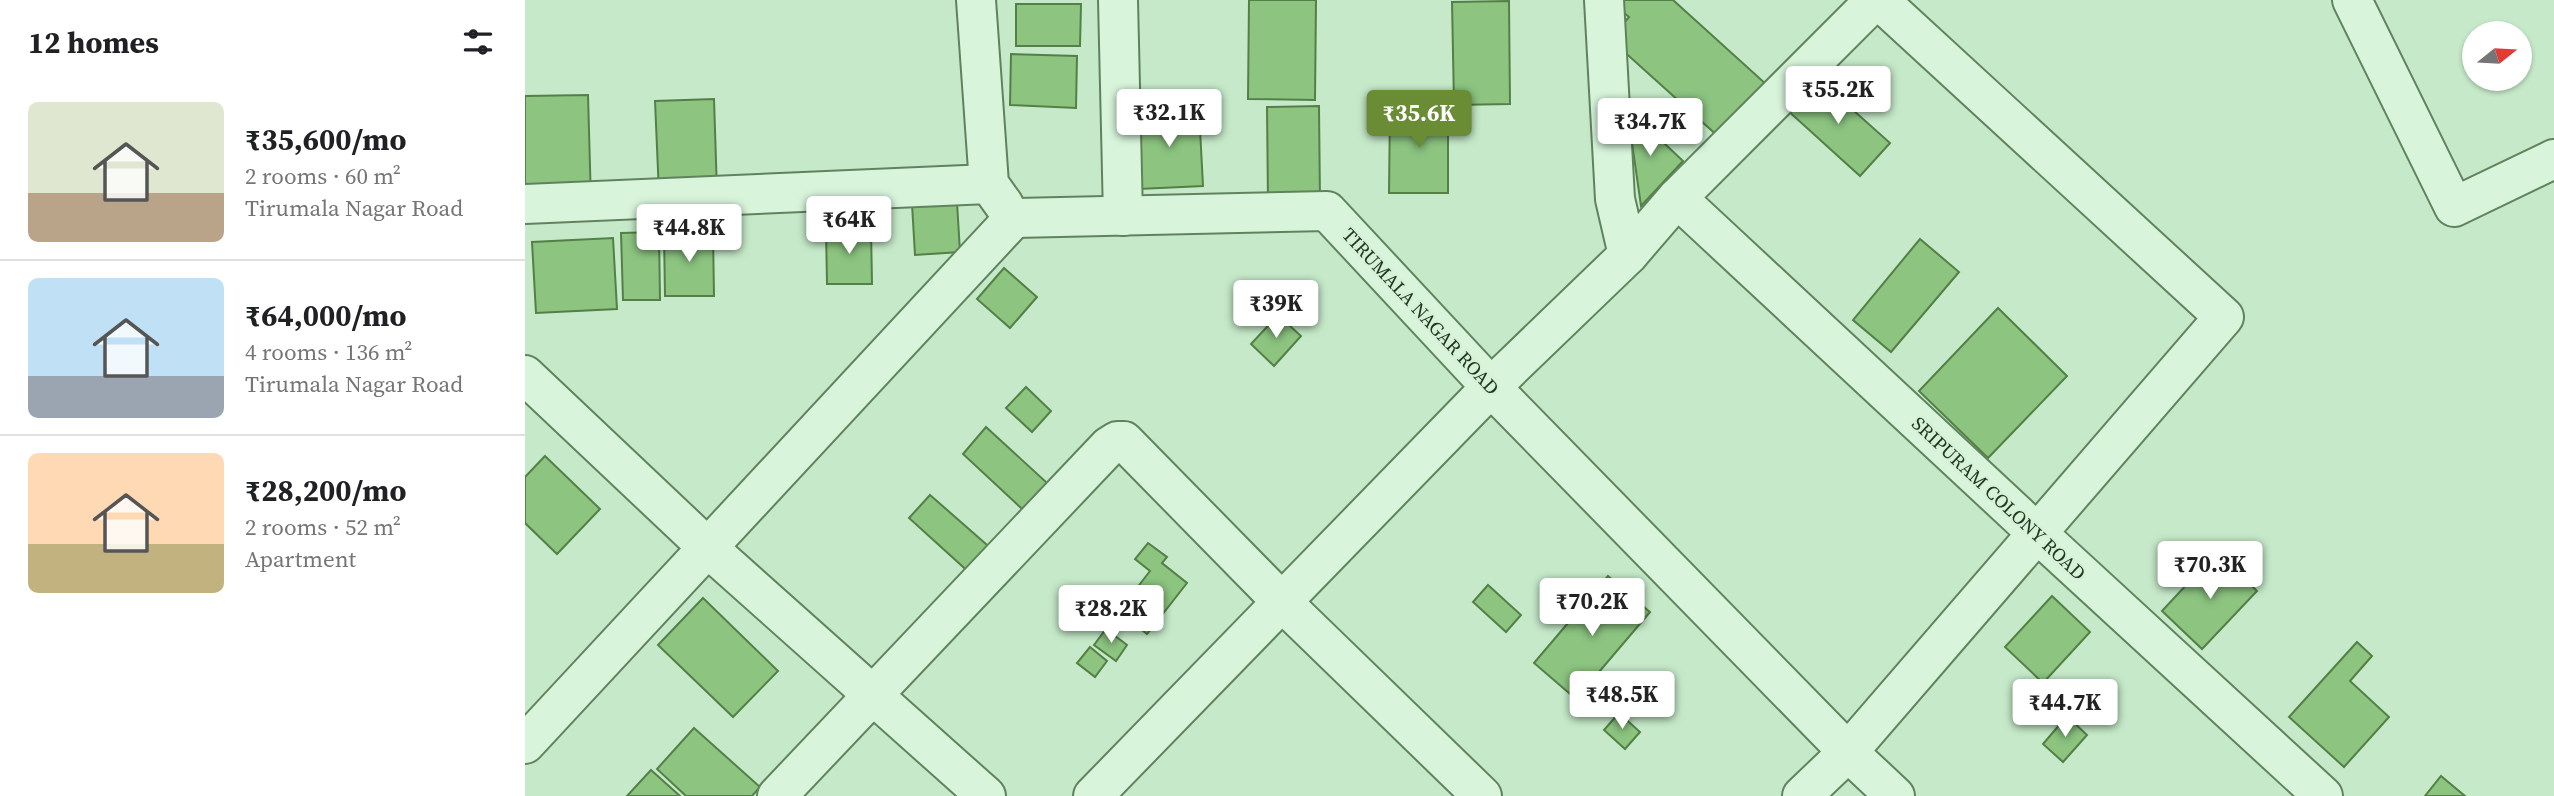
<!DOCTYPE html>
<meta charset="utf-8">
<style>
body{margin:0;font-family:"Source Serif 4",serif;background:#f6f6f6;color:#202124;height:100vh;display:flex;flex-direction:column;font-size:26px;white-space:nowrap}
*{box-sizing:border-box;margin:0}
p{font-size:23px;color:#757577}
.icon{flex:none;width:38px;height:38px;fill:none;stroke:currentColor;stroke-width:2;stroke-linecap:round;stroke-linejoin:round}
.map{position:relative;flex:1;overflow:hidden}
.drawer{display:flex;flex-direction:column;background:#fff;width:525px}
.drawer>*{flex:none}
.needle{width:46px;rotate:72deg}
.controls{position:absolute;left:1937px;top:21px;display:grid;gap:14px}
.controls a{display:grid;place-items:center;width:70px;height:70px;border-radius:50%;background:#fff;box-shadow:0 2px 5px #0004;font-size:35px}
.price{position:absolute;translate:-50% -60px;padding:0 16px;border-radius:7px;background:#fff;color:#222;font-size:23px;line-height:46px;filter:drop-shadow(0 2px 4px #0008)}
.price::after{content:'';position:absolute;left:50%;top:42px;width:21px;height:16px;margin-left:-10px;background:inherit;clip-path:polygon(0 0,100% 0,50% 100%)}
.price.on{background:#6a8c34;color:#fff}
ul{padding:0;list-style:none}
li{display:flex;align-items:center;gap:21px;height:175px;padding:0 28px}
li+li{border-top:2px solid #e0e0e0}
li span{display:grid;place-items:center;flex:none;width:196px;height:140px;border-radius:10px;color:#555}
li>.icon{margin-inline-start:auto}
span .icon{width:84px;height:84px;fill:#fffc;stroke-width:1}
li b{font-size:30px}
h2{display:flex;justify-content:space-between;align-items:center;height:84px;padding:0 28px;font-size:30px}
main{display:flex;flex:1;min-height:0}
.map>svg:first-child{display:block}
.building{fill:#8cc480;stroke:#528046;stroke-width:2}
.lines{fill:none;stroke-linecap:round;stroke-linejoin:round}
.minor-casing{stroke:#60835e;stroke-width:42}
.minor{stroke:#d8f5db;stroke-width:38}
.labels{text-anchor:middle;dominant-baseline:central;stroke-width:5;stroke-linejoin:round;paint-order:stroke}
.street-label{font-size:19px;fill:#223520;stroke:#d5f2d8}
</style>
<main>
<section class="drawer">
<h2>12 homes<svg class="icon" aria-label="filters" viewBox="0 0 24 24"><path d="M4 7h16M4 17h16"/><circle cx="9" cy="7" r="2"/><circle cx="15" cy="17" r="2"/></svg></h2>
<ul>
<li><span style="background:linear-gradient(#dfe7d0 65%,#b9a48a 0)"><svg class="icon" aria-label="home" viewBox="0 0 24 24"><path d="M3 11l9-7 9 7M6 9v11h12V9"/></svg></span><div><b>₹35,600/mo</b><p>2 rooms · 60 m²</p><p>Tirumala Nagar Road</p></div></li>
<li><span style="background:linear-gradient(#bfe0f5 70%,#9aa5b1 0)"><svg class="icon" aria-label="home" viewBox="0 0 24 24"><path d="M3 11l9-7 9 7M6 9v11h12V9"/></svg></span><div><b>₹64,000/mo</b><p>4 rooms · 136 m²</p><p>Tirumala Nagar Road</p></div></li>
<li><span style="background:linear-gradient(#ffd9b3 65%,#c2b280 0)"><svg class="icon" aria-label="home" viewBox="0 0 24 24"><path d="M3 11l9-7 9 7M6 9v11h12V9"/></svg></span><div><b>₹28,200/mo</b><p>2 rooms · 52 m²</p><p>Apartment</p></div></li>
</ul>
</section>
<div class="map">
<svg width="2029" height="796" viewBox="0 0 2029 796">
<rect width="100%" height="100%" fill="#c6eac9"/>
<g class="building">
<path d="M724,0H791L790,100L723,99Z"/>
<path d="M1098,0H1148L1242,85L1195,138L1085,39L1104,17L1092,7Z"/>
<path d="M984,1L985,104L929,105L927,2Z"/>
<path d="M491,4H556L555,46H491Z"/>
<path d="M486,54L552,56L551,108L485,105Z"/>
<path d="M1290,76L1365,143L1335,176L1261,109Z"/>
<path d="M63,95L66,202H0V96Z"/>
<path d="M189,99L192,192L134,194L130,101Z"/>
<path d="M794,106L795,202L743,203L742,107Z"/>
<path d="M865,107L923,108V193H864Z"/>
<path d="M1102,108L1158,161L1116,206Z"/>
<path d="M674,110L678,186L614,189L611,112Z"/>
<path d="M432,202L435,252L390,255L387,204Z"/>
<path d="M301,229H346L347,284H302Z"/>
<path d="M134,232L135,300H98L96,233Z"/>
<path d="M139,233H188L189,296H140Z"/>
<path d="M88,238L92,309L11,313L7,242Z"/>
<path d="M1395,239L1434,272L1366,352L1328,320Z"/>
<path d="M479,268L512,297L485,328L452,299Z"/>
<path d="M1473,308L1542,376L1463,458L1394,391Z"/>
<path d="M753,315L776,336L749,366L726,344Z"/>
<path d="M501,387L526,411L507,432L481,408Z"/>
<path d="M461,427L533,493L509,520L438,454Z"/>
<path d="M20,456L75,509L32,554L0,523V477Z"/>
<path d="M405,495L469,551L447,575L384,518Z"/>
<path d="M623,543L642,557L637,563L662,583L622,634L594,611L625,571L610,559Z"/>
<path d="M1692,552L1732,591L1677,649L1637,611Z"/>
<path d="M1083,576L1125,612L1051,699L1009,663Z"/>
<path d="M963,585L996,615L981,632L948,602Z"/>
<path d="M1527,596L1565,632L1518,683L1480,647Z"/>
<path d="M178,598L253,671L208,717L133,645Z"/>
<path d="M581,629L602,645L591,661L569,645Z"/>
<path d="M1832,642L1847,656L1825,681L1864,717L1819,767L1764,717Z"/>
<path d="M565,647L582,661L570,677L552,663Z"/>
<path d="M1094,713L1115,732L1100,749L1079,730Z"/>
<path d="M1542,716L1562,735L1538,762L1518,744Z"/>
<path d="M169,728L235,787L227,796H161L132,769Z"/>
<path d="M126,770L155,796H102Z"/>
<path d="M1916,776L1940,796H1900Z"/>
</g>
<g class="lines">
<defs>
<g id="minor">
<path d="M451,0L464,184L479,205"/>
<path d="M593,0L598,216"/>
<path d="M1079,0L1090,199L1103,255"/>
<path d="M1827,0L1929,207L2029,159"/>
<path d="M1152,198L1513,534L1798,796"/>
<path d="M0,204L464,184"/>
<path d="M489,218L802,211L966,387L1323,752L1370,796"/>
<path d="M0,375L183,548L461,796"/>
<path d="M0,744L489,218"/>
<path d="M252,796L584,446L592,441H599L757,602L957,796"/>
<path d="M568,796L966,387L1103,255L1152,198L1350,0"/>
<path d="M1277,796L1323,752L1699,317L1354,0"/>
</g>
</defs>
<use href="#minor" class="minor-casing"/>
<use href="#minor" class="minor"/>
</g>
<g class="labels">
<g class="street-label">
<text transform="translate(896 311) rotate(47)">TIRUMALA NAGAR ROAD</text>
<text transform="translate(1474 498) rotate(43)">SRIPURAM COLONY ROAD</text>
</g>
</g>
</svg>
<div class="controls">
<a><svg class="needle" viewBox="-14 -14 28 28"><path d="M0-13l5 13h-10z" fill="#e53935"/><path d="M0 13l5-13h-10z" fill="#757577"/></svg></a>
</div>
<b class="price" style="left:1313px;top:126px">₹55.2K</b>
<b class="price" style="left:644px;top:149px">₹32.1K</b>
<b class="price on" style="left:894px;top:150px">₹35.6K</b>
<b class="price" style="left:1125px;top:158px">₹34.7K</b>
<b class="price" style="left:324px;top:256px">₹64K</b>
<b class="price" style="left:164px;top:264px">₹44.8K</b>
<b class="price" style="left:751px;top:340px">₹39K</b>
<b class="price" style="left:1685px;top:601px">₹70.3K</b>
<b class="price" style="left:1067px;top:638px">₹70.2K</b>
<b class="price" style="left:586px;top:645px">₹28.2K</b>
<b class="price" style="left:1097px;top:731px">₹48.5K</b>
<b class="price" style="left:1540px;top:739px">₹44.7K</b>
</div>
</main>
